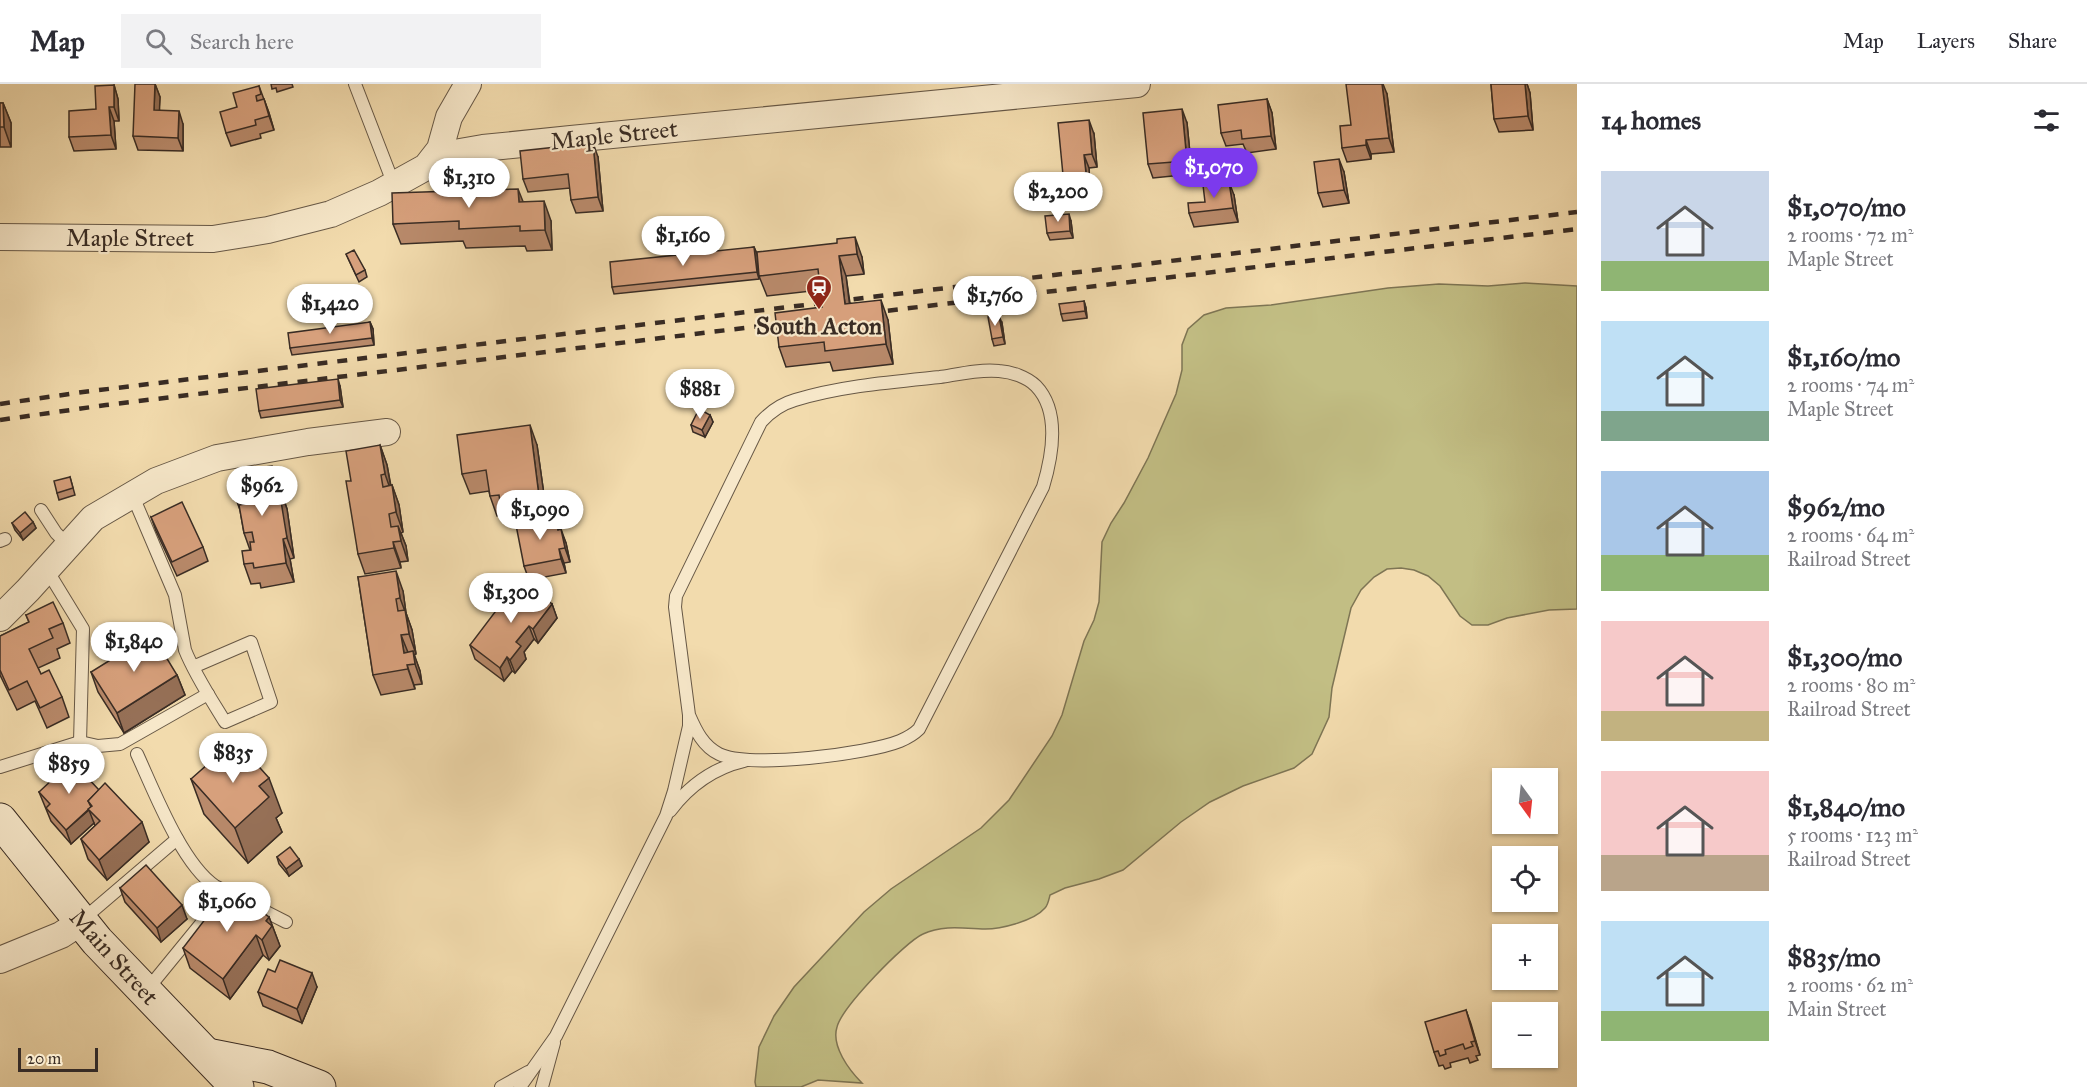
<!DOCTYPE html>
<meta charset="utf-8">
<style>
body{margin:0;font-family:"IM FELL Great Primer",serif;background:#f2f2f3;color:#2b2b33;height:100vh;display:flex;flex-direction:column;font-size:22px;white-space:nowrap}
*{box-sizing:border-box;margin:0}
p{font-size:20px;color:#7c7c81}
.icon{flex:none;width:33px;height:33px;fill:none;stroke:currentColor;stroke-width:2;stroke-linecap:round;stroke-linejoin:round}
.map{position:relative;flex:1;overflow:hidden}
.sheet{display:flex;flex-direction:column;background:#fff;width:510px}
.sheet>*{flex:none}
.needle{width:39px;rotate:165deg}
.tools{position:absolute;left:1492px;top:684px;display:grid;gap:12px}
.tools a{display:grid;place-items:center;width:66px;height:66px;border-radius:0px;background:#fff;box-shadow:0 2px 4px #0004;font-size:30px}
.scale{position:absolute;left:18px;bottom:15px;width:80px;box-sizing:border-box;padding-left:6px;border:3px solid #392c24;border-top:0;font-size:16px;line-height:21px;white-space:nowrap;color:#392c24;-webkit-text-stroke:4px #f7e8ca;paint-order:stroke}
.price{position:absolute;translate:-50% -51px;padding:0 14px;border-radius:21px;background:#fff;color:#222;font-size:20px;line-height:39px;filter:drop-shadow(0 2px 3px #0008)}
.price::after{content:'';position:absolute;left:50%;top:36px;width:18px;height:14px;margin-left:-9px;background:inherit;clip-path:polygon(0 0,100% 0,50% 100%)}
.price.on{background:#7c3aed;color:#fff}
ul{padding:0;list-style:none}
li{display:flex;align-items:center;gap:18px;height:150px;padding:0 24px}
li span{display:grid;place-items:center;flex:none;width:168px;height:120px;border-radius:0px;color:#555}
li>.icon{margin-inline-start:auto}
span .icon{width:72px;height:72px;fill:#fffc;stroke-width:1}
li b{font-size:26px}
h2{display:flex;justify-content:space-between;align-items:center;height:72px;padding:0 24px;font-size:26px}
header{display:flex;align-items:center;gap:36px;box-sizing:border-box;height:84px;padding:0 30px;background:#fff;border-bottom:2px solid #e1e1e2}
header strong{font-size:28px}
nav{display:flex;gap:33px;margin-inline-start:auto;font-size:21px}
.search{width:420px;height:54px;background:#f2f2f3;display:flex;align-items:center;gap:15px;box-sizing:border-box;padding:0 21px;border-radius:0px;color:#7c7c81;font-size:22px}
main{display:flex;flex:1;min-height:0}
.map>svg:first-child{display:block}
.green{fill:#c2be84;stroke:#7e7554;stroke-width:1.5}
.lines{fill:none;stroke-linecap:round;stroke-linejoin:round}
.lane-casing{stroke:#675846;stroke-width:14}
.street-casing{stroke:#675846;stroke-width:28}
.secondary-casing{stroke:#392c24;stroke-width:35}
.lane{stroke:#f7e8ca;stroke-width:12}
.street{stroke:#f7e8ca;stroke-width:26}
.secondary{stroke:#f7e8ca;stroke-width:33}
.rail{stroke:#392c24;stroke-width:4.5;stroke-dasharray:10 10;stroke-linecap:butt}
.wall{fill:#b98a6b;stroke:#392c24;stroke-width:1.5}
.shaded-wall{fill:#967057;stroke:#392c24;stroke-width:1.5}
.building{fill:#d7a07c;stroke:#392c24;stroke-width:1.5}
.labels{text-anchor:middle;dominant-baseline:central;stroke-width:4.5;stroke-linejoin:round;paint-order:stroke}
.street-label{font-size:24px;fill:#392c24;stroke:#f7e8ca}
.poi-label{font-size:24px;font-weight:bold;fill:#392c24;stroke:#f7e8ca}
</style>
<header>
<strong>Map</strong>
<div class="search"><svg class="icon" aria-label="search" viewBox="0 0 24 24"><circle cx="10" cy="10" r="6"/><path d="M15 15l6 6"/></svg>Search here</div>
<nav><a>Map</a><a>Layers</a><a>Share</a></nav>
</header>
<main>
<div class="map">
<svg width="1577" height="1003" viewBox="0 0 1577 1003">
<rect width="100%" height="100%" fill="#f2dbad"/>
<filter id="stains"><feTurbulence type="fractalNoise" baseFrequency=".00333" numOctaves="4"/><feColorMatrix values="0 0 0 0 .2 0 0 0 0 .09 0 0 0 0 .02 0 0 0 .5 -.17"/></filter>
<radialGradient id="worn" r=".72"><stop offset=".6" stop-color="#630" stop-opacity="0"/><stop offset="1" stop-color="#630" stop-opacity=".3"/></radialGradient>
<path class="green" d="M1525,199L1577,202V525L1549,526L1507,534L1488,541H1472L1460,532L1440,502L1428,492L1414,486L1401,484L1387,485L1374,493L1361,506L1351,524L1332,604L1329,633L1312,670L1294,684L1243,702L1210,718L1181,738L1123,786L1099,795L1065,804L1050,811C1049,815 1048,821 1045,824C1034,837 999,846 982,845C962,844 942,841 923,850C905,858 842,923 837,943C831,962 849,986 862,999L818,996L801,1003H756L755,998L759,963L774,932L794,903L864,828L891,805L981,744L1009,716L1052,652L1062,631L1084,557L1094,536L1099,518L1102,458L1111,439L1124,419L1148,374L1176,310L1182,286V261L1188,245L1204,231L1226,224L1271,221L1388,204L1439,200L1488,202Z"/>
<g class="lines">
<defs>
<g id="lane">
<path d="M355,0L394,101"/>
<path d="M132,410L175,511L185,566C195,591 211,615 225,638L271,618L251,558L193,583"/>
<path d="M41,426L56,449L68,461"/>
<path d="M0,457L5,455"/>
<path d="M47,486L83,545L80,658"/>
<path d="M137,670C154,707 182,780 215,802L286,838"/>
<path d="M0,683L80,658L98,662L120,660L208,610"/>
<path d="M670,727C689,702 714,684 744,677"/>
<path d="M81,837L177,755"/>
<path d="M146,907L227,808"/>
<path d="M501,1003L528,988"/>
<path d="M520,1003L556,952L666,732L674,707L689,642V631L675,523L676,512L761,338C770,328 781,320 795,316C841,302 891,298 940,293C959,290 980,285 999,287C1012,288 1027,293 1036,302C1061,328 1052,373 1043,403L919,645C914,650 907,654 900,657C868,670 749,685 719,670C703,662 696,647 689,631"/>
<path d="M542,1003L554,959"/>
</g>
<g id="street">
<path d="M437,72L483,64L571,55L1137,0"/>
<path d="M0,153L213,155L268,146L331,130L379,109L426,83L440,65L449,33L468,0"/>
<path d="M0,534L28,506L93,434L156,397L217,374L308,358L387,348"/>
<path d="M0,876L61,851L81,838"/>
</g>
<g id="secondary">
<path d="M0,736L97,857L237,1003"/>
<path d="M207,971L268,983L319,1003"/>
</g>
</defs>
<use href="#lane" class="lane-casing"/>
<use href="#street" class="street-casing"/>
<use href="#secondary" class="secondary-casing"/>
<use href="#lane" class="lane"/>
<use href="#street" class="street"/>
<use href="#secondary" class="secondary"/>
<g class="rail">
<path d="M868,229L1577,145"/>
<path d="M0,320L83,308L1577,128"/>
<path d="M0,336L106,321L794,238"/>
</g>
</g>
<g class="wall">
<path d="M155,0L160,13L159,26L183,40V67L138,66L133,52Z"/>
<path d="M271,0H292L293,3L277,8L276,4L272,5Z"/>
<path d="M1491,0H1527L1530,9L1533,46L1499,48L1494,35Z"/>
<path d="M114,1L118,15L119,37H114L116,65L74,67L69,53L96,25Z"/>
<path d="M259,2L269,29L274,46L260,50L261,54L231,62L226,49L237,23Z"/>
<path d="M1387,10L1394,68L1371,70V75L1347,78L1342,64L1351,41Z"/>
<path d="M1267,15L1272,29L1276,65L1247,69L1243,60L1226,62L1221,49Z"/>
<path d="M0,19H3L11,39V63H0Z"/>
<path d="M1187,39L1192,90L1153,94L1148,80Z"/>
<path d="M1094,50L1097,83L1089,84L1090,103L1068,105L1063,91Z"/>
<path d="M598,73L603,127L576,129L571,116L570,104L528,108L523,95Z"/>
<path d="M1344,88L1349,119L1323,123L1318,109Z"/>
<path d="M1234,111L1238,138L1194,143L1189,129L1205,118Z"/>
<path d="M523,118L551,137L552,166L527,167L525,162L466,164L463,157L401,160L393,140Z"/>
<path d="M1071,137L1073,154L1050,156L1047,149Z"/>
<path d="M837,159L862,173L864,190L846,192L850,219L888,236L893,280L833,287L830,278L786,283L779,263L822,223L820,206L767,212L759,192Z"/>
<path d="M754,163L757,170L759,195L614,210L612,203Z"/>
<path d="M346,170L365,186L367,193L359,198Z"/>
<path d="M1084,217L1086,224L1087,234L1063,237L1061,230Z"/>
<path d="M370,238L373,245L374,261L292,271L290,264Z"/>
<path d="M1002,239L1005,260L994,262L992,255Z"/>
<path d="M340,302L343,323L261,334L259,327Z"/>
<path d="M710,331L713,338L705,353L693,348L691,341Z"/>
<path d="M380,361L387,381L391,402L392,401L399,421L403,448L401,449L406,462L408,477L400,478L401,484L365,490L358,470L351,397Z"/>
<path d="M537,361L547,432L507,438L505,431L497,432L490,412L489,407L470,410L462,390Z"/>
<path d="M70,393L75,411L59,416L57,409Z"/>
<path d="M279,402L287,425L294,474L290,475L294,498L261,504L260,499L251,500L244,480L250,466L244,449L240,426L233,407Z"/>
<path d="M151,433L203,463L208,477L177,492L156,447Z"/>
<path d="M555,433L560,445L566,459L570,478L564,479L566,489L529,496L524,482Z"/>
<path d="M33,438L36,444L23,456L15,446L12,439Z"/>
<path d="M358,493L403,507L406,529L412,546L416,570L414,571L420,587L422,600L414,601L415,605L381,611L373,591Z"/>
<path d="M552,520L557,534L538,559L534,555L524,568L526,575L515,589L512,587L504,597L475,575L470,561Z"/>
<path d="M26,531L63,539L70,559L57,565L60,574L38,584L41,590L62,613L69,633L47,644L35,617L17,626L0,591V552L29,538Z"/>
<path d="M91,588L177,591L185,611L124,649L98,608Z"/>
<path d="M191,695L282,729L276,734L282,748L248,779L204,730Z"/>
<path d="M99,706L149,758L107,796L88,775L81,755L95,742L94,739L71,760L51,737L39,708Z"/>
<path d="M277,773L299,775L302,782L289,792L279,780Z"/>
<path d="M120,804L187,835L161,858L125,818Z"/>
<path d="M269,833L280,862L269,876L263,871L230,915L190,884L183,864Z"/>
<path d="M275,888L317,903L302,939L263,922L258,908Z"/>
<path d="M1466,926L1480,971L1476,972L1478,976L1470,979L1468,974L1450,979L1451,983L1445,985L1443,981L1439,982L1434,968Z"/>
</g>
<g class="shaded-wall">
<path d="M155,0L160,13L159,40L154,26Z"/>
<path d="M1382,0H1383L1387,10L1394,68L1389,54Z"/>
<path d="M1525,0H1527L1530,9L1533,46L1528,32Z"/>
<path d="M114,1L118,15L119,37L114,23Z"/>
<path d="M264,15L269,29L274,46L269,32Z"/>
<path d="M1267,15L1272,29L1276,65L1271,52Z"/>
<path d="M3,19L11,39V63L4,43Z"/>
<path d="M109,23L114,37L116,65L111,51Z"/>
<path d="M1182,25L1187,39L1192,90L1187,77Z"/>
<path d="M179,27L183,40V67L178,54Z"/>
<path d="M1089,36L1094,50L1097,83L1092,70Z"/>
<path d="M1366,56L1371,70V75L1366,61Z"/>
<path d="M593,59L598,73L603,127L598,113Z"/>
<path d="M1084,71L1089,84L1090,103L1086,89Z"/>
<path d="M1339,75L1344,88L1349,119L1344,106Z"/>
<path d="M1229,98L1234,111L1238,138L1233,124Z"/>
<path d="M518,105L526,125L519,118Z"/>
<path d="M544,117L551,137L552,166L545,146Z"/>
<path d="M1069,130L1071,137L1073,154L1070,147Z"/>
<path d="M855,153L862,173L864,190L857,170Z"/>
<path d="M754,163L757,170L759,195L757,188Z"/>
<path d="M839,172L846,192L852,240L845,220Z"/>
<path d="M881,216L888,236L893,280L886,260Z"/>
<path d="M1084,217L1086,224L1087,234L1085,227Z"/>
<path d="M999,232L1002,239L1005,260L1003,253Z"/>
<path d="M370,238L373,245L374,261L372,254Z"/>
<path d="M338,295L340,302L343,323L340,316Z"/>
<path d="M710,331L713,338L705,353L702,346Z"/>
<path d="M530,341L537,361L547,432L539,412Z"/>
<path d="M380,361L387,381L392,410L385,390Z"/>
<path d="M272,382L287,425L294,474L287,454L275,406Z"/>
<path d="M392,401L399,421L403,448L396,428Z"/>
<path d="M33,438L36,444L23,456L20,449Z"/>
<path d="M398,442L406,462L408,477L401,457Z"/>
<path d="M561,445L566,459L570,478L565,464Z"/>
<path d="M283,455L290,475L294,498L286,479Z"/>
<path d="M393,458L400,478L401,484L394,464Z"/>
<path d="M559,465L564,479L566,489L561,475Z"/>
<path d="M396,487L403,507L406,529L412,546L416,570L409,550L406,530L400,514Z"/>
<path d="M552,520L557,534L538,559L533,545Z"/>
<path d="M529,542L534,555L524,568L526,575L515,589L510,576L516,558Z"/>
<path d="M401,551L409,571L404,569Z"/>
<path d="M413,567L420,587L422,600L415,580Z"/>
<path d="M507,573L512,587L504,597L500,584Z"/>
<path d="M407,581L414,601L415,605L408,585Z"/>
<path d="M177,591L185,611L124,649L117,629Z"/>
<path d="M269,694L282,729L276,734L282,748L248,779L235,744L259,702Z"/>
<path d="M89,726L94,739L71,760L66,746Z"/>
<path d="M142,738L149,758L107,796L99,776Z"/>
<path d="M299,775L302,782L289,792L286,785Z"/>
<path d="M182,821L187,835L161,858L157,844Z"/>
<path d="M269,833L280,862L269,876L262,856L266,837Z"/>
<path d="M256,851L263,871L230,915L223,895Z"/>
<path d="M312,889L317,903L302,939L297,925Z"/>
<path d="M1466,926L1471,940L1480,971L1475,957Z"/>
</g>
<g class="building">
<path d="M135,0H155L154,26L179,27L178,54L133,52Z"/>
<path d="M1346,0H1382L1389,54L1366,56V61L1342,64L1340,42L1351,41Z"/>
<path d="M1491,0H1525L1528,32L1494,35Z"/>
<path d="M114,1V23H109L111,51L69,53V27L96,25L95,2Z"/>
<path d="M259,2L261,10L256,12L257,17L264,15L269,32L255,36L256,41L226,49L220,28L237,23L233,9Z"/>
<path d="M1267,15L1271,52L1242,55L1241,46L1221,49L1218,21Z"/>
<path d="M0,19H3L4,43H0Z"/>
<path d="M1182,25L1187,77L1148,80L1143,29Z"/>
<path d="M1089,36L1092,70L1084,71L1086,89L1063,91L1058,39Z"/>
<path d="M593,59L598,113L571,116L568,90L523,95L520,67Z"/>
<path d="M1339,75L1344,106L1318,109L1314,78Z"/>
<path d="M1229,98L1233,124L1189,129L1188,119L1205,118L1203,101Z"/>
<path d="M518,105L519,118L544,117L545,146L520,147V142L459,145V137L393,140L392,109Z"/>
<path d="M1069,130L1070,147L1047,149L1045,132Z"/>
<path d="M855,153L857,170L839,172L845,220L881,216L886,260L825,267L824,258L779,263L775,229L822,223L818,185L759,192L757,168L837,159V155Z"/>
<path d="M754,163L757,188L612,203L610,178Z"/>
<path d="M354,166L365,186L356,191L346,170Z"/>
<path d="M1084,217L1085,227L1061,230L1059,220Z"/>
<path d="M999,232L1003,253L992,255L988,233Z"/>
<path d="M370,238L372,254L290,264L288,249Z"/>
<path d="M338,295L340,316L259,327L256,305Z"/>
<path d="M699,325L710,331L702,346L691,341Z"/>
<path d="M530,341L539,412L500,418L499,411L490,412L486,386L462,390L457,351Z"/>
<path d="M380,361L385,390L381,391L383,403L392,401L396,428L389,430L391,443L398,442L401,457L393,458L394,464L358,470L346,397H351L346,367Z"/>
<path d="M272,382L275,406L279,405L287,454L283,455L286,479L254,484L253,479L244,480L242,467L251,466L250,458H254L252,448L244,449L239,421L245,420L243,406L233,407L231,392L240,391L239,386Z"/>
<path d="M70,393L73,404L57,409L54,397Z"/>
<path d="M182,418L203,463L172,478L151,433Z"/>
<path d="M25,428L33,438L20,449L12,439Z"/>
<path d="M555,433L558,446L561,445L565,464L559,465L561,475L524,482L516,441Z"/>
<path d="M396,487L400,514L396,515L398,527L405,526L409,550L401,551L404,569L413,567L415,580L407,581L408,585L373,591L358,493Z"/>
<path d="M520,495L552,520L533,545L529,542L516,558L521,562L510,576L507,573L500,584L470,561Z"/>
<path d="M53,518L63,539L49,545L53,554L29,565L41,590L49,586L62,613L40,624L27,597L9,606L0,586V552L29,538L26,531Z"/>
<path d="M152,550L177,591L117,629L91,588Z"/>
<path d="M235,656L269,694L259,702L269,713L235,744L191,695Z"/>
<path d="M72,677L99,706L88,717L91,723L66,746L46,724L50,720L39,708Z"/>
<path d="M105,699L142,738L99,776L81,755L100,737L88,725L92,722L88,717Z"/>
<path d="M290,763L299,775L286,785L277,773Z"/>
<path d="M146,781L182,821L157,844L120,804Z"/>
<path d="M229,804L269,833L266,837L272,842L262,856L256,851L223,895L183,864Z"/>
<path d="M280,876L312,889L297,925L258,908L268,885L275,888Z"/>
<path d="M1466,926L1475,957L1471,958L1473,962L1465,965L1463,960L1445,966L1446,970L1440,972L1438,967L1434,968L1425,938Z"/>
</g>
<defs>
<symbol id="station-pin" viewBox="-11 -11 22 30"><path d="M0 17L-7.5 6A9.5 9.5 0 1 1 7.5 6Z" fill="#8f2418" stroke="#f7e8ca"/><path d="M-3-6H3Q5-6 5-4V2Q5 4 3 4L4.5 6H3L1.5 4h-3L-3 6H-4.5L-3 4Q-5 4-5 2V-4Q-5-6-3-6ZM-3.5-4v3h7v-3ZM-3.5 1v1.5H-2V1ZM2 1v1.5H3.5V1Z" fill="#fff"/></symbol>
</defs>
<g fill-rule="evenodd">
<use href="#station-pin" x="804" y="189" width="30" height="40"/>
</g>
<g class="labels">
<g class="street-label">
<text transform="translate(614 51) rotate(-6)">Maple Street</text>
<text x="130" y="154">Maple Street</text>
<text transform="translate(114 873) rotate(48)">Main Street</text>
</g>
<g class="poi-label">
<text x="819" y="242">South Acton</text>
</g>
</g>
<rect width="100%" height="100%" filter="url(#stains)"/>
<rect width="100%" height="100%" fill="url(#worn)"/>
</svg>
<div class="tools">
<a><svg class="needle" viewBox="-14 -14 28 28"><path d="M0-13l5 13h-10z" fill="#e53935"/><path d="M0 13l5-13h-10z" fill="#7c7c81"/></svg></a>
<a><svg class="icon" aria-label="locate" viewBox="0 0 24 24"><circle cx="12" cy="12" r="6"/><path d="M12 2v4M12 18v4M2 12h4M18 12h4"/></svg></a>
<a>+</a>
<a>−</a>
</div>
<div class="scale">20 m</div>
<b class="price on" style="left:1214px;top:115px">$1,070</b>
<b class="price" style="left:469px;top:125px">$1,310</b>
<b class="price" style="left:1058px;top:139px">$2,200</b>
<b class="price" style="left:683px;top:183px">$1,160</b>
<b class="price" style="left:995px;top:243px">$1,760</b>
<b class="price" style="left:330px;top:251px">$1,420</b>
<b class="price" style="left:700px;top:336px">$881</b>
<b class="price" style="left:262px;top:433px">$962</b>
<b class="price" style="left:540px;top:457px">$1,090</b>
<b class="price" style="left:511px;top:540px">$1,300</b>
<b class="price" style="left:134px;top:589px">$1,840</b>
<b class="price" style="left:233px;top:700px">$835</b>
<b class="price" style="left:69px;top:711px">$859</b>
<b class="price" style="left:227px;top:849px">$1,060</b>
</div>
<section class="sheet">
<h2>14 homes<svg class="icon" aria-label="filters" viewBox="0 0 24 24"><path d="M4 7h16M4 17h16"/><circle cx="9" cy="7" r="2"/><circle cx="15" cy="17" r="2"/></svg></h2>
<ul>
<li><span style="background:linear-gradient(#c9d6e8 75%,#8fb573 0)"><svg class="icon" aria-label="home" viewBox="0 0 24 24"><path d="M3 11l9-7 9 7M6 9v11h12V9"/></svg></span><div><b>$1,070/mo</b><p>2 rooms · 72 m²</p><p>Maple Street</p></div></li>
<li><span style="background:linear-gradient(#bfe0f5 75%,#7fa58c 0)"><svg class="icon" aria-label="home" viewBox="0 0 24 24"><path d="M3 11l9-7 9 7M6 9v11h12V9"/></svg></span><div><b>$1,160/mo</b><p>2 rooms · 74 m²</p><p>Maple Street</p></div></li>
<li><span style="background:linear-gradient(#a9c7e8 70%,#8fb573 0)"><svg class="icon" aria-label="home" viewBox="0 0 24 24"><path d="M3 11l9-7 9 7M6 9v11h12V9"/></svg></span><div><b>$962/mo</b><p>2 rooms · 64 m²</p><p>Railroad Street</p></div></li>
<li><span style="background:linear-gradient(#f6c9c9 75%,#c2b280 0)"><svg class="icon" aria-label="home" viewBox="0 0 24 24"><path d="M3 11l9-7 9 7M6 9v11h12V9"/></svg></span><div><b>$1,300/mo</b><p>2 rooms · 80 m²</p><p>Railroad Street</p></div></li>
<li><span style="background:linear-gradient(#f6c9c9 70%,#b9a48a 0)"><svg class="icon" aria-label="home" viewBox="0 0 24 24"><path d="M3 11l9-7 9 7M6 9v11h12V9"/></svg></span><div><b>$1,840/mo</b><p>5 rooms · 123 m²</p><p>Railroad Street</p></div></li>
<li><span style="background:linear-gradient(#bfe0f5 75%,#8fb573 0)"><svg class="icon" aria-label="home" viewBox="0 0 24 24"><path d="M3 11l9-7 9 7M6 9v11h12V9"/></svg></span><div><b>$835/mo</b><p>2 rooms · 62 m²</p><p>Main Street</p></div></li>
</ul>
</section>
</main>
